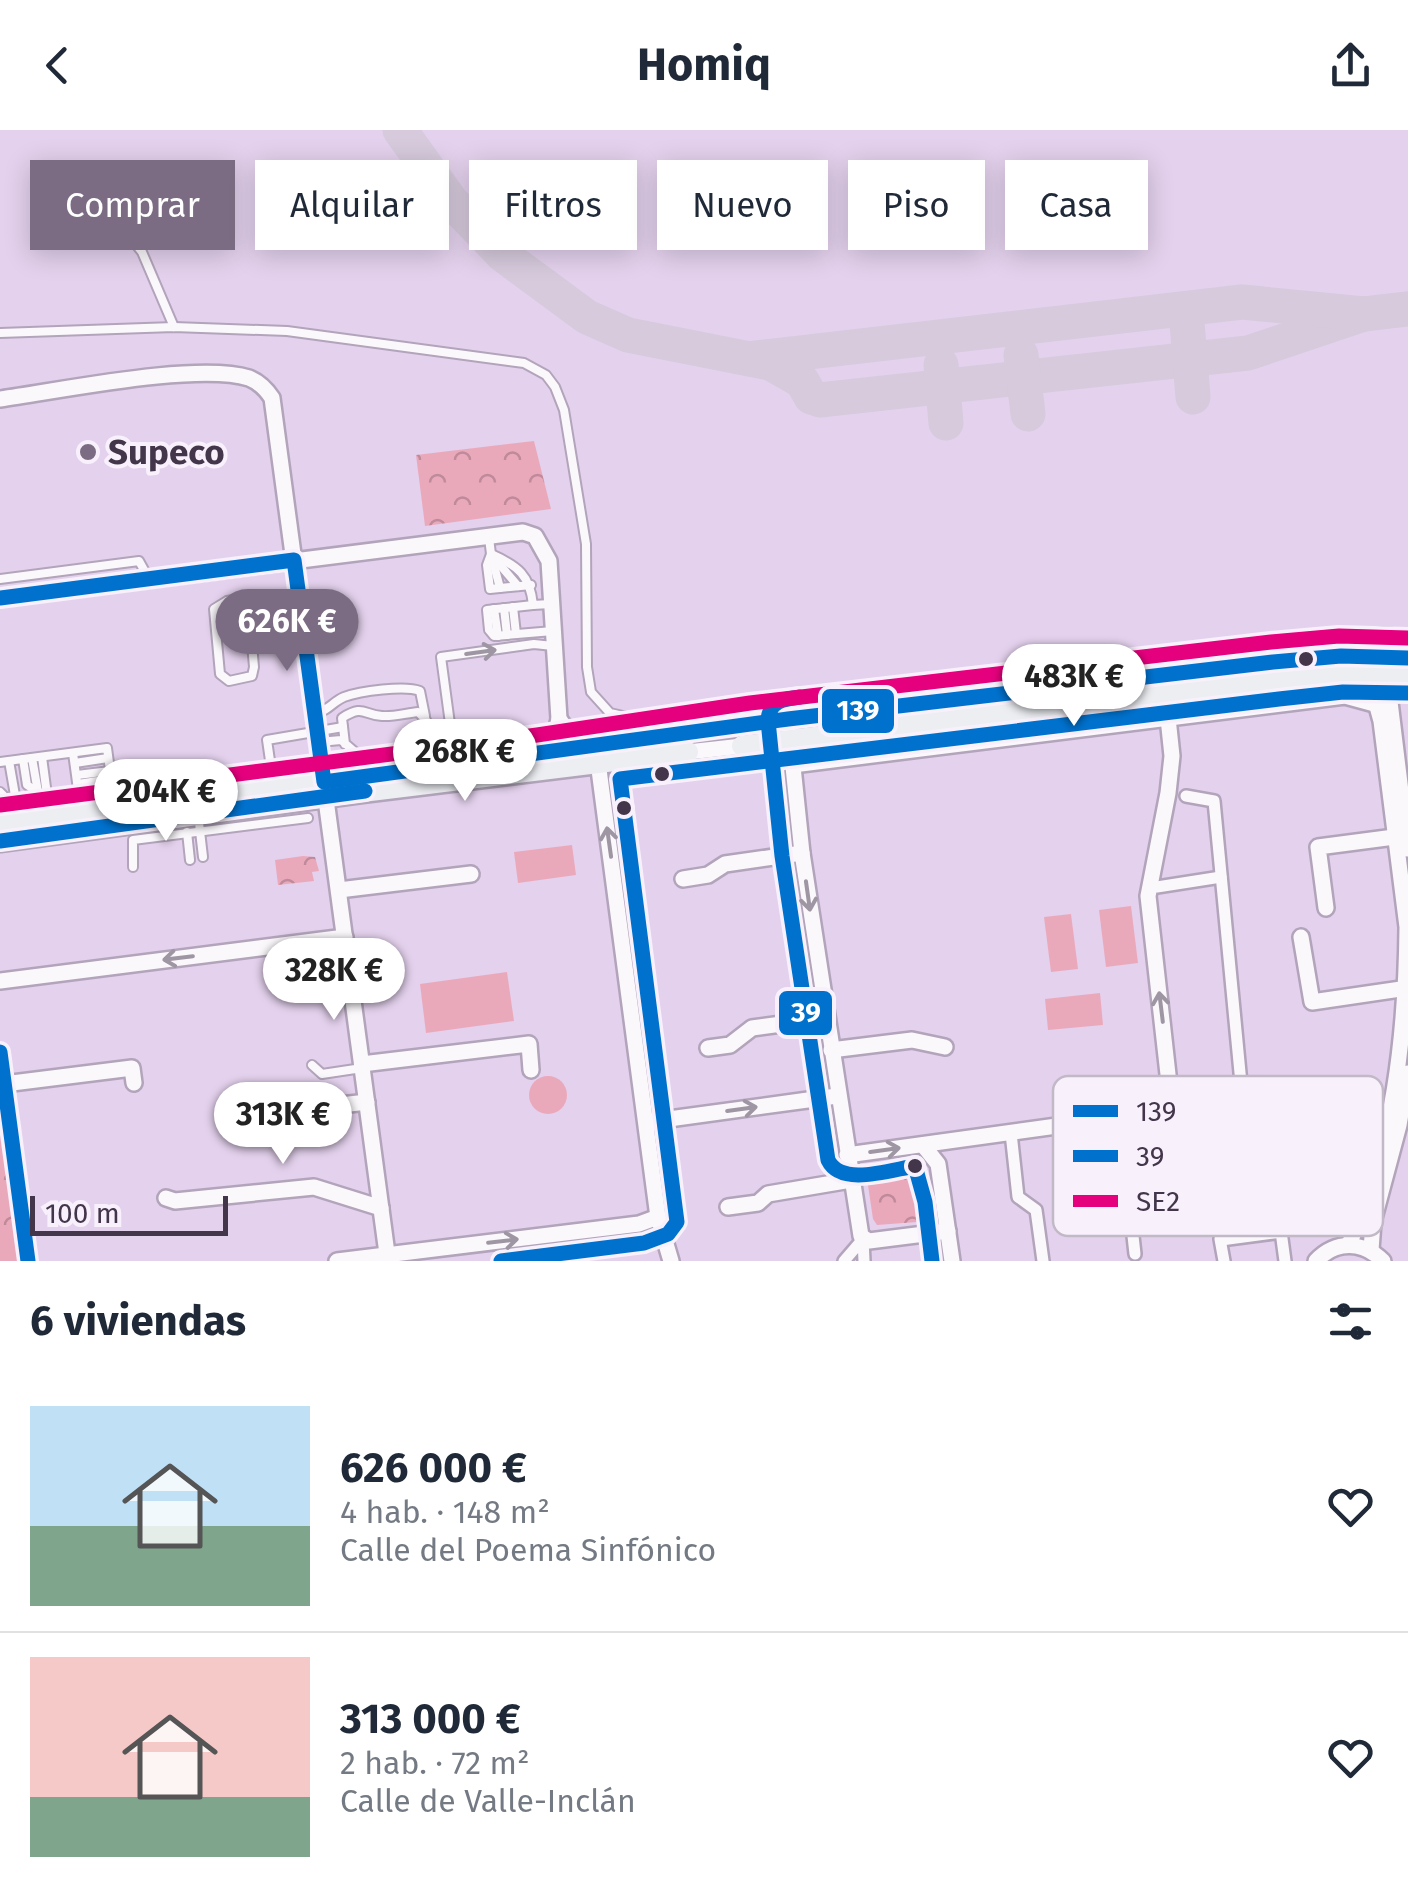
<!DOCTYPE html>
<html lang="es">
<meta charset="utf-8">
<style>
body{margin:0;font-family:"Fira Sans",sans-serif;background:#f6f6f7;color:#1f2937;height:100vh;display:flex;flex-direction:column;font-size:38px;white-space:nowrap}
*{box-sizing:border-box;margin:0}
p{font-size:32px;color:#747a83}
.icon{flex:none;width:55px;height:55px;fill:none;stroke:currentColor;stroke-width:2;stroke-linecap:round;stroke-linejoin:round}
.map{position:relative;height:1131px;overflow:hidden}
.side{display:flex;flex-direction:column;background:#fff;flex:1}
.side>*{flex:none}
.guide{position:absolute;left:30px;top:30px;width:1350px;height:90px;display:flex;gap:20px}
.scale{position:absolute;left:30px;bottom:25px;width:198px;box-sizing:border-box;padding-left:10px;border:5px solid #43354a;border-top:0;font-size:28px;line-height:35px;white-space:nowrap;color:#43354a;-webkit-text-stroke:8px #f8f1fc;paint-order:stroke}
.price{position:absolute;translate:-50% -85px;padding:0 22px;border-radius:35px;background:#fff;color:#222;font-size:32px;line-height:65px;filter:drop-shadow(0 2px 5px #0008)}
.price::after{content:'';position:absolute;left:50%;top:60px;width:30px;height:22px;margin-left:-15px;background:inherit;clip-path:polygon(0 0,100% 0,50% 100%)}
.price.current{background:#7b6c83;color:#fff}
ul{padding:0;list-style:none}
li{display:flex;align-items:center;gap:30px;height:250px;padding:0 30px}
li+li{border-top:2px solid #e0e1e3}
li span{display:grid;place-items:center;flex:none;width:280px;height:200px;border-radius:0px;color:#555}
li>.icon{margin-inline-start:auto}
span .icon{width:120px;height:120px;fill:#fffc;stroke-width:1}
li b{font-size:42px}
h2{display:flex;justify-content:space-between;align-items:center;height:120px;padding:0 30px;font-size:42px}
.tag{padding:0 35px;border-radius:0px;background:#fff;box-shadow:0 5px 25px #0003;font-size:35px;line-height:90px}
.tag.current{background:#7b6c83;color:#fff}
header{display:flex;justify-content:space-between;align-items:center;height:130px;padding:0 30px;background:#fff;font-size:45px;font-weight:700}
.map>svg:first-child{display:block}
.forest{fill:url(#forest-crowns)}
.pitch{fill:#eaa9bb}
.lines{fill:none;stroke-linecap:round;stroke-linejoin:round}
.taxiway{stroke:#d6cadc;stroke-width:35}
.service-casing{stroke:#b2a4ba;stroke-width:12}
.pedestrian-casing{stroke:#b2a4ba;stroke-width:16}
.minor-casing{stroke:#b2a4ba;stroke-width:20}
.secondary-casing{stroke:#b2a4ba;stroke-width:25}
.service{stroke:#fbf8fc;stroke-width:8}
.pedestrian{stroke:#fbf8fc;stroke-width:11}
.minor{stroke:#fbf8fc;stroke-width:15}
.secondary{stroke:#eceef2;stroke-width:20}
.bus-1-casing{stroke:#f8f1fc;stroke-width:22}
.bus-2-casing{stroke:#f8f1fc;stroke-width:22}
.bus-3-casing{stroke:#f8f1fc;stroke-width:22}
.bus-1{stroke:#0072ce;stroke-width:15}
.bus-2{stroke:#0072ce;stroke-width:15}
.bus-3{stroke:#e5007d;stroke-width:15}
.oneway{stroke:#9f96a3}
.poi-dot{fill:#7b6c83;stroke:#f8f1fc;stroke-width:4}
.bus-dot{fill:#43354a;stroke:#f8f1fc;stroke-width:4}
.labels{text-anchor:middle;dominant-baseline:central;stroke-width:8;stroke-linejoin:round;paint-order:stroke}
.poi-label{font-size:35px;font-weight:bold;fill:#43354a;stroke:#f8f1fc;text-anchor:start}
.key{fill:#f8f1fc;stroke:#c2b9c7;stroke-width:2.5}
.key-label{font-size:28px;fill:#43354a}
.line-badge{stroke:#f8f1fc;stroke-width:4}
.badge-label{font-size:28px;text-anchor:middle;font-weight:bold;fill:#fff}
</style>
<header><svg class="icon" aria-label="back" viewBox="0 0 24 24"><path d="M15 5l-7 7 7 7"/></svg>Homiq<svg class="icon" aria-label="share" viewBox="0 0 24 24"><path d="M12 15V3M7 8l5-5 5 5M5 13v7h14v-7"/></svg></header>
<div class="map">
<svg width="1408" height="1131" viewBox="0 0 1408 1131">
<defs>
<pattern id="forest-crowns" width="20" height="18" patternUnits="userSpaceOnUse" patternTransform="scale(2.5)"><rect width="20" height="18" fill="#eaa9bb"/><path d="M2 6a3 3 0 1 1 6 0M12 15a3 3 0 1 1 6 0" fill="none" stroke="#bf8a9a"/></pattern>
</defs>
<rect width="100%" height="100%" fill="#e4d1ed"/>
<g class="forest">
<path d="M534,311L551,379L425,396L416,325Z"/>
<path d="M303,726L315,727L319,741L312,742L314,751L278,755L275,730Z"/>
<path d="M0,922L28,1131H0Z"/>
<path d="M917,1030L924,1036L929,1083L917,1092L877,1095L873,1089L866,1042L873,1036Z"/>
</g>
<g class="pitch">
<path d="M572,715L576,745L518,753L514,722Z"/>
<path d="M1131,776L1138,833L1106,837L1099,780Z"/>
<path d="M1071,784L1078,839L1051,842L1044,787Z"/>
<path d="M507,842L514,891L426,903L420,854Z"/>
<path d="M1100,863L1103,895L1048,900L1045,869Z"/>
<circle cx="548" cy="965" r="19"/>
</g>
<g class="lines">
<g class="taxiway">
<path d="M400,0L451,71L503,125L587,187L628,205L770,233L802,251L811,267L820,270L1248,223L1364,184"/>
<path d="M1186,180L1193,267"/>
<path d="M1021,225L1028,284"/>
<path d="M756,228L1242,172L1364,184L1408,179"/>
<path d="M941,235L946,293"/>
</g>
<defs>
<g id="service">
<path d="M126,102L142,122L174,197"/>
<path d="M0,203L174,197L287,201L524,233L546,245L555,257L564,280L586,414L587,537L591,562L610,583L636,589L1320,508L1382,502L1408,504"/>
<path d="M489,408L491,424C518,436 530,445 533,475L550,474"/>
<path d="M491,424L487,435L490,459L531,455"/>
<path d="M492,428L500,458"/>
<path d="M494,428L518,456"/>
<path d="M0,449L139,431L149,449"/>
<path d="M244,468L227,471L214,479L220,544L229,551L252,546L254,537L251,503L271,496"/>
<path d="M533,475L487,480L489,500L494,506L553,501"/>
<path d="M513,477L516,504"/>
<path d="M504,478L507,505"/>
<path d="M494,479L498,506"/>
<path d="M315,583C329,581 332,572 344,567C360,561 405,555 420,561L425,586"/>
<path d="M319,612L341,610L362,628L418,621L428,611L426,590L418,582C407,583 393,587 382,586C363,585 364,574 342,588L345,614"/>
<path d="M42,627L47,665L55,667"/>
<path d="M32,628L38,662L47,665"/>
<path d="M23,629L27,655L38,662"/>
<path d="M9,631L16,671L20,675"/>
<path d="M0,632L107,618L113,662"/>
<path d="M75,633L108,628"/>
<path d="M474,633L471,613L453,616L441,527L534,514L553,516"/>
<path d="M77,645L110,641"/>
<path d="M78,654L111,649"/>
<path d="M274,658L267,610L343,597"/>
<path d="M0,662L13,675L113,662L127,674"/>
<path d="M67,684L79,667L73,623"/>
<path d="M198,684L203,727"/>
<path d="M187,702L190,730"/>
<path d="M133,737V710L308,688"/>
<path d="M312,935L322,944L362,938"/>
</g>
<g id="pedestrian">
<path d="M1186,666L1214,671L1243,974"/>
<path d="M1157,757L1221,747"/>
<path d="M1104,991L1114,1062L1128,1061L1135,1124"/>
<path d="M1011,1003L1018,1067L1036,1080L1043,1131"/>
<path d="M1273,1042L1285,1131"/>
<path d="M1212,1049L1220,1105"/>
<path d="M1220,1109L1224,1131"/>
<path d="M1221,1110L1282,1102"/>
<path d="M844,1131L863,1109L864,1131"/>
</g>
<g id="minor">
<path d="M0,269C59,261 197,232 249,248C259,252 266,259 272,268L388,1131"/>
<path d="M0,468L523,402L535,406L549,431L559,589L554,610L540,625"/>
<path d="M1387,534L1391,542L1390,572L1408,719"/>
<path d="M559,589C571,606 586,616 598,632L658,1087L671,1131"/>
<path d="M788,589L802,723L861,1106L869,1111L948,1101"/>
<path d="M688,622L742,616"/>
<path d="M793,635L1345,566L1378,575"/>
<path d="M683,749L708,745L725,734L802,723"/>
<path d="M339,760L471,744"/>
<path d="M1326,778L1318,717L1402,706"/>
<path d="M1301,807L1312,872L1408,858"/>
<path d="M0,851L345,807"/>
<path d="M708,918L730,915L752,898L826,888"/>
<path d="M831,920L912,910L945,917"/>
<path d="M0,922L28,1131"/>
<path d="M362,934L529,914L531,940"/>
<path d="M4,954L132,938L134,953"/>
<path d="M288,981L367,972"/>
<path d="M1171,981L1193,1000L1199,1044"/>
<path d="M1336,989L1345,1053"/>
<path d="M647,992L837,966"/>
<path d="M923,1015L938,1034L952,1131"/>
<path d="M847,1025L1172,980L1148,766L1168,663L1172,626L1168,588"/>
<path d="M1289,1058L1379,1048"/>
<path d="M166,1068L175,1071L314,1057L381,1078"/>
<path d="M728,1077L758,1073L768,1064L851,1050"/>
<path d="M1349,1114C1394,1016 1406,903 1407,797L1381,591L1370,551L1371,535"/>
<path d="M1371,1120L1373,1092L1399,995L1408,943"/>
<path d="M337,1131L639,1094L658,1087"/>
<path d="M1316,1131C1336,1110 1363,1111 1383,1131"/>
</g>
<g id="secondary">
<path d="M742,616L1277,549L1342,542L1408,543"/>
<path d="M0,695L540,625L752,593L1273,532L1341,526L1408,528"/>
<path d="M0,711L362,662L688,622"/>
</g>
</defs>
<use href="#service" class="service-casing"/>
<use href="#pedestrian" class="pedestrian-casing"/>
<use href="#minor" class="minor-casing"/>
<use href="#secondary" class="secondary-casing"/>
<use href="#service" class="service"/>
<use href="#pedestrian" class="pedestrian"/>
<use href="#minor" class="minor"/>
<use href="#secondary" class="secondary"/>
<defs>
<g id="bus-1">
<path d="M0,468L294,430L324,652L788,589L1273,532L1341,526L1408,528"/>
<path d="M0,711L365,661"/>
<path d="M0,922L28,1131"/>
</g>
<g id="bus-2">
<path d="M800,567C783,569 769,571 768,591L782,726L828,1030C841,1057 890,1040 915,1036L925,1072L932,1131"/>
<path d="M501,1131L644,1113L668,1104L677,1092L620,649L1279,569L1343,562L1408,563"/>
</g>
<path id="bus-3" d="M0,675L537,605L750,573L1271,512L1339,506L1408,508"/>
</defs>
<use href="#bus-1" class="bus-1-casing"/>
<use href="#bus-2" class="bus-2-casing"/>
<use href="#bus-3" class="bus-3-casing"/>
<use href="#bus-1" class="bus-1"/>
<use href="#bus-2" class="bus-2"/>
<use href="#bus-3" class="bus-3"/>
</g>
<defs><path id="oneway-shaft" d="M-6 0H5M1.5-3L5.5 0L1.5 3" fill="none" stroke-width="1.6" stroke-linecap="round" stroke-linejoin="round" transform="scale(2.5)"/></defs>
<g class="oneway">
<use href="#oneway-shaft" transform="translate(481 522) rotate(-8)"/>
<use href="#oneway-shaft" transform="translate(609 712) rotate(-98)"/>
<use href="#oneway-shaft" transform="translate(808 766) rotate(82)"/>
<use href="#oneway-shaft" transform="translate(178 828) rotate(173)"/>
<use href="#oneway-shaft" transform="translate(1161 877) rotate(-97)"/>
<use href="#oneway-shaft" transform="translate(742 979) rotate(-8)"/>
<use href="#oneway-shaft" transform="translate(885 1020) rotate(-8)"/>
<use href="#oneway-shaft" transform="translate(503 1111) rotate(-7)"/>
</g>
<circle class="poi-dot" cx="88" cy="322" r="10"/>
<g class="bus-dot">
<circle cx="1306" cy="529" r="9"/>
<circle cx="662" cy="644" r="9"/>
<circle cx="624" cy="678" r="9"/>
<circle cx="915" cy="1036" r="9"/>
</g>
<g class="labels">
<g class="poi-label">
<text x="108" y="322">Supeco</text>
</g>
</g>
<rect x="1053" y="946" width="330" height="160" rx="15" class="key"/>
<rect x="1073" y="975" width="45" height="12" fill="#0072ce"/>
<rect x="1073" y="1020" width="45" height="12" fill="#0072ce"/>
<rect x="1073" y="1065" width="45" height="12" fill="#e5007d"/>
<g class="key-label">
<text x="1136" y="991">139</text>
<text x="1136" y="1036">39</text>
<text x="1136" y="1081">SE2</text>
</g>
<g class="line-badge">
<rect x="820" y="557" width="76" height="48" rx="10" fill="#0072ce"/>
<rect x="777" y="859" width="57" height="48" rx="10" fill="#0072ce"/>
</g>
<g class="badge-label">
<text x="858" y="590">139</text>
<text x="806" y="892">39</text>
</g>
</svg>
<div class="scale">100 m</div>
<b class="price current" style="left:287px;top:544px">626K €</b>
<b class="price" style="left:1074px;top:599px">483K €</b>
<b class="price" style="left:465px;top:674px">268K €</b>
<b class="price" style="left:166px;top:714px">204K €</b>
<b class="price" style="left:334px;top:893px">328K €</b>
<b class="price" style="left:283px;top:1037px">313K €</b>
<div class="guide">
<a class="tag current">Comprar</a>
<a class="tag">Alquilar</a>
<a class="tag">Filtros</a>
<a class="tag">Nuevo</a>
<a class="tag">Piso</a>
<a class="tag">Casa</a>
</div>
</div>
<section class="side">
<h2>6 viviendas<svg class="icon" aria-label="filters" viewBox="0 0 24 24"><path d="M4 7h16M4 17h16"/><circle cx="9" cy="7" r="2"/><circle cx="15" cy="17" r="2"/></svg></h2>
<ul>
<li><span style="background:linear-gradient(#bfe0f5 60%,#7fa58c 0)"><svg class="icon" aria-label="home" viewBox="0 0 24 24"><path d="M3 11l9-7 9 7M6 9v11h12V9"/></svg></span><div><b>626 000 €</b><p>4 hab. · 148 m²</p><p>Calle del Poema Sinfónico</p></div><svg class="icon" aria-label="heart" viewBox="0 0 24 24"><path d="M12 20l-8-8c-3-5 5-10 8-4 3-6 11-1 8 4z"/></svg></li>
<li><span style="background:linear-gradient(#f6c9c9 70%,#7fa58c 0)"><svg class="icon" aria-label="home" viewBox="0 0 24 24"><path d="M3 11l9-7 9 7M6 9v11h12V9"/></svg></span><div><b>313 000 €</b><p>2 hab. · 72 m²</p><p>Calle de Valle-Inclán</p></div><svg class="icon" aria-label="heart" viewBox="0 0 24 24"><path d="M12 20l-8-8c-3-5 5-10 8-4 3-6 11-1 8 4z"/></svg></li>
</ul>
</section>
